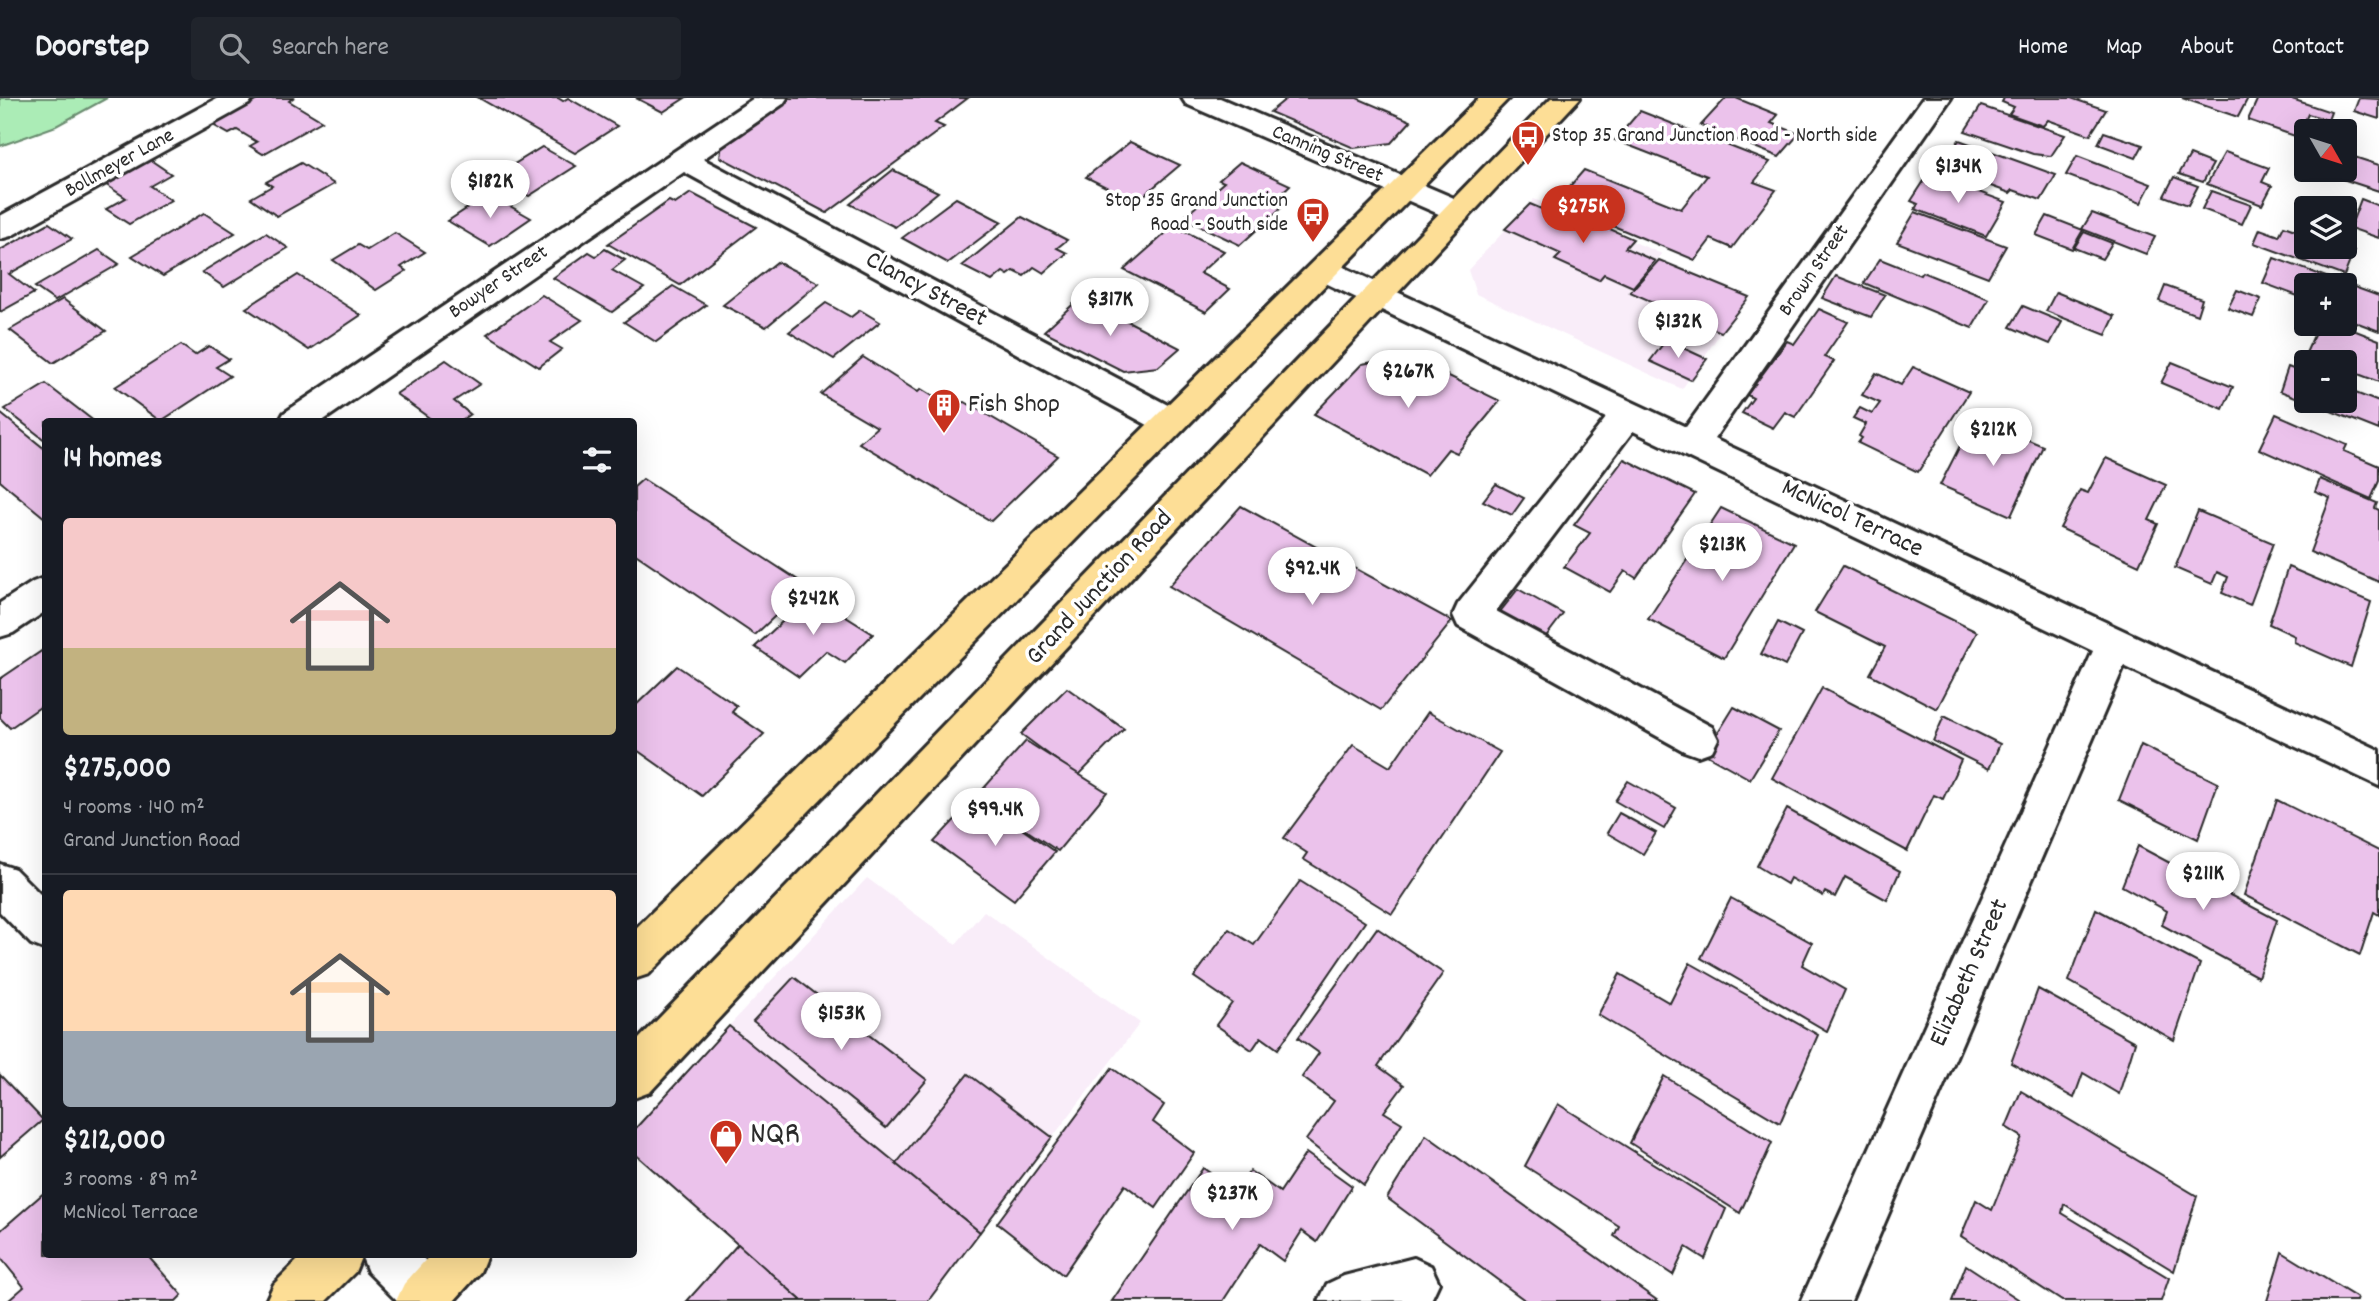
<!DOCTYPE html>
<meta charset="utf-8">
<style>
body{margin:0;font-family:Dekko,sans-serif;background:#20242c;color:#f1f3f6;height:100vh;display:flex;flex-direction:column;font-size:26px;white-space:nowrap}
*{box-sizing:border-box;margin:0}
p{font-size:23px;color:#9ea1a6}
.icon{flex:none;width:38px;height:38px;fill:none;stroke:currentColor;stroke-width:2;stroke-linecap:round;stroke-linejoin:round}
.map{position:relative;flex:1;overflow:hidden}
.details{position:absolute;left:42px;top:320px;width:595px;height:840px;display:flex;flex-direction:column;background:#171b24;border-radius:7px;box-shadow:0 7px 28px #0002}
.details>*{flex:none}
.needle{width:46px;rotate:129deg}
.tools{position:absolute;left:2294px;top:21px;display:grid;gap:14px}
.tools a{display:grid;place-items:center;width:63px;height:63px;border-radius:7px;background:#171b24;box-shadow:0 7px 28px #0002;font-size:35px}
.price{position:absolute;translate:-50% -60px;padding:0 16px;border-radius:24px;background:#fff;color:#222;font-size:23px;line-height:46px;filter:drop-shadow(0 2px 4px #0008)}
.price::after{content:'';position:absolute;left:50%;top:42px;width:21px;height:16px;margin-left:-10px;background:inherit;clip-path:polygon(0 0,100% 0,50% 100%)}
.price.current{background:#c8321e;color:#fff}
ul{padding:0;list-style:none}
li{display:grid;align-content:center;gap:14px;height:371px;padding:0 21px}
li+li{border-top:2px solid #363941}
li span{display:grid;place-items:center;height:217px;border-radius:7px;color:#555}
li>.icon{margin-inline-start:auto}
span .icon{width:126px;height:126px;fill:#fffc;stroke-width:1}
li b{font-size:30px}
h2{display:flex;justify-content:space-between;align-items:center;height:84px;padding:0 21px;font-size:30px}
header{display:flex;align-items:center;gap:42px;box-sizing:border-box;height:98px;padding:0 35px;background:#171b24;border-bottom:2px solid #363941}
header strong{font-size:33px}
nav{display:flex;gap:38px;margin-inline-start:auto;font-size:24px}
.search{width:490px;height:63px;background:#20242c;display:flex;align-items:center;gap:18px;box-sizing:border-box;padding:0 24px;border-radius:7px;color:#9ea1a6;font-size:26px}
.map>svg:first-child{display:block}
.built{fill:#f9edf9}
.green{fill:#abecb6;stroke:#6b8c70;stroke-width:2}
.building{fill:#ebc2eb;stroke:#2b2b2b;stroke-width:2}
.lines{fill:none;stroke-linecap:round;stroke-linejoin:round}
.minor-casing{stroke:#2b2b2b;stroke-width:6}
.highway-casing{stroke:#2b2b2b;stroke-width:6}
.minor{fill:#fff;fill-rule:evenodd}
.highway{fill:#fdde96;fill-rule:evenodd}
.labels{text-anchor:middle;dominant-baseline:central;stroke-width:7;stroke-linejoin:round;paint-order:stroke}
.far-poi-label{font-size:21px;fill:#2b2b2b;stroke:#fff;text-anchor:start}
.far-street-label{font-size:21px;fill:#2b2b2b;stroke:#fff}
.street-label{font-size:26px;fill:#2b2b2b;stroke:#fff}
.poi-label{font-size:26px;fill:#2b2b2b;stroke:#fff;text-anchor:start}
.near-poi-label{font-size:32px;fill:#2b2b2b;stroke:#fff;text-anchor:start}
</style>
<header>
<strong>Doorstep</strong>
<div class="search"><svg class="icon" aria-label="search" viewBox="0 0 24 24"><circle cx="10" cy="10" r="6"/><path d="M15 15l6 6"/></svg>Search here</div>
<nav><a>Home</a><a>Map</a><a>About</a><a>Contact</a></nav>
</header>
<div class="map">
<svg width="2379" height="1203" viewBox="0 0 2379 1203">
<rect width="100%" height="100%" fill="#fff"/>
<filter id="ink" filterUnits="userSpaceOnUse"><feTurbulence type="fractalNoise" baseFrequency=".0143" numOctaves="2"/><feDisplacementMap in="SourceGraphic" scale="14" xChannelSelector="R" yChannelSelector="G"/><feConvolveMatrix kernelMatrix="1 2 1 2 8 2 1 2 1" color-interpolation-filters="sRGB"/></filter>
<g filter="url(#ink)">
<g class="built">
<path d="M1534,101L1662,156L1630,194L1721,234L1682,291L1476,196L1468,172Z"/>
<path d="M867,780L956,846L984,813L1140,925L980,1134L729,928Z"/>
</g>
<path class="green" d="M0,0H107L56,28L0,48Z"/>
<g class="building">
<path d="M261,0H293L289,3L322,23L263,56L250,48L257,44L237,32L229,36L213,27Z"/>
<path d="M479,0H558L563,3L568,0L617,28L575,55Z"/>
<path d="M636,0H685L663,14Z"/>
<path d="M787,0H968L935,25L944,29L827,115L720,59L722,46Z"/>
<path d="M1287,0H1357L1411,23L1391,45L1354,50L1270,14Z"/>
<path d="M1726,0H1736L1778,17L1771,25L1799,36L1779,59L1701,27Z"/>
<path d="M2004,0H2071L2106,12L2090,37L2048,22L2043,28L2009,16L2014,9L2002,4Z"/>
<path d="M2182,0H2248L2238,19Z"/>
<path d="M2258,0H2289L2331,14L2328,22L2308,16L2298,39L2248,22Z"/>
<path d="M2359,0L2379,1V21L2354,13Z"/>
<path d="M1981,8L2065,37L2051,58L2033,56L1965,33Z"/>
<path d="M1640,13L1770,64L1754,84L1776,92L1732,150L1711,141L1695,162L1556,104L1584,72L1681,111L1707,78L1615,42Z"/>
<path d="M2104,34L2143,47L2136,60L2098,46Z"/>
<path d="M1959,42L2009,60L2056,77L2041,102L2013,92L2010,95L1941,70Z"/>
<path d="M1130,44L1180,67L1136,104L1086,79Z"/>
<path d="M542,49L576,68L529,98L495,78Z"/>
<path d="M2225,54L2269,70L2262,84L2272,88L2262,107L2207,86Z"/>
<path d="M2345,56L2379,67V93L2315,72H2345Z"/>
<path d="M2190,57L2213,66L2203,84L2179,76Z"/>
<path d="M2077,58L2111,71L2151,86L2141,105L2066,77Z"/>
<path d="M149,61L171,76L150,88L171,102L129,126L106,111L126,100L105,86Z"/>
<path d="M1240,64L1290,87L1271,105L1281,110L1240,147L1183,120L1224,84L1219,82Z"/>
<path d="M301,65L334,86L277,118L251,100L272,88L266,84Z"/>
<path d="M893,72L938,94L895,129L850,106Z"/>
<path d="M1938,79L2006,104L1986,138L1915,111L1918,106L1911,103L1926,80L1936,83Z"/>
<path d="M2174,79L2198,88L2188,107L2164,98Z"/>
<path d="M2211,93L2251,107L2242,126L2202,111Z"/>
<path d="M691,95L756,129L680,187L608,146L669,103L675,106Z"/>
<path d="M489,96L531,120L490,148L448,123Z"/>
<path d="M956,100L1002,124L948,165L902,140Z"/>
<path d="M2361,101L2379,108V140L2350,130Z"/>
<path d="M1530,106L1581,128L1587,121L1633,141L1625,150L1655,163L1633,189L1604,176L1599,182L1555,162L1561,156L1505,131Z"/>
<path d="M1915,114L2006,148L1988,179L1897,144Z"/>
<path d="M204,115L235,135L163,178L132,158Z"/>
<path d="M2092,115L2155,139L2146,156L2082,131Z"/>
<path d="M2047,118L2083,132L2072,151L2036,137Z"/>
<path d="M1022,119L1067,142L1057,150L1067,155L1044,175L1034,169L1024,178L1014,173L1008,177L1003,174L992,183L962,168Z"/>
<path d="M49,125L72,141L9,176L34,195L0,214V152Z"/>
<path d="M1174,128L1224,153L1200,175L1230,191L1206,214L1124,172Z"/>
<path d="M2284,128L2306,136V149H2341L2354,153L2344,178L2254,145L2260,131L2279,138Z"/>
<path d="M2084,134L2112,145L2102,161L2074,150Z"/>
<path d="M266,135L288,150L224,189L202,174Z"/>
<path d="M395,135L425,154L401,169L406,173L376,192L333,162L358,147L367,152Z"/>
<path d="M605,151L625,162L612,172L644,190L612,214L553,180L589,154L596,158Z"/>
<path d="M99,152L119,166L55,203L35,189Z"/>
<path d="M2274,160L2379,198V233L2345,220V187H2306V201L2263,185Z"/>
<path d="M1880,161L1920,177L1922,174L1989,201L1972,230L1864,185Z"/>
<path d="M1659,162L1749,199L1721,234L1630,194Z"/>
<path d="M777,164L819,185L766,229L723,207Z"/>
<path d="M298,177L361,217L309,252L246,210Z"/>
<path d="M1836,178L1885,197L1871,219L1822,200Z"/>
<path d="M673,188L706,207L656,244L624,224Z"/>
<path d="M2165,188L2202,201L2197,217L2159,203Z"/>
<path d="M2237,192L2261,201L2253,219L2228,210Z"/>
<path d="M2056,194L2115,218L2106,237L2046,213Z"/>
<path d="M542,197L582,222L550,244L562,251L539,269L487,236Z"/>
<path d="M1081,199L1180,250L1158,269L1123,273L1044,233Z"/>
<path d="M63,201L106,233L53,265L10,232Z"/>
<path d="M826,205L851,219L860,212L880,224L834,261L789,234Z"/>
<path d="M2023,208L2062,224L2050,246L2010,229Z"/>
<path d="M1819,211L1848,224L1824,259L1834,263L1795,319L1785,314L1773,330L1742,315L1753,300L1747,297L1787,243L1794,246Z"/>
<path d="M2319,226H2338L2379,242V284L2345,271V264H2328L2306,255Z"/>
<path d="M1666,242L1707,261L1691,282L1650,263Z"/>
<path d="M181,247L195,257L209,248L229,261L216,269L230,278L161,323L115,289Z"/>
<path d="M1408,258L1500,303L1457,355L1448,351L1427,377L1314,316L1362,266Z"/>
<path d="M863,259L918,294L921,291L949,308L965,304L1058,358L991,423L859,345L877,329L821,296Z"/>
<path d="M446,262L480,286L454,303L470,316L459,324H435L396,296Z"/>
<path d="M2172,264L2233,289L2223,311L2161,285Z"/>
<path d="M1913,269L1969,294L1918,374L1858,345L1862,340L1859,338L1866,326L1853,320L1860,310L1872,316L1880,305L1862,297L1876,275L1901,287Z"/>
<path d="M2288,269L2306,276V303H2345V291L2379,304V332L2280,293Z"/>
<path d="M46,286L95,324H46V343L5,311Z"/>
<path d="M0,315L46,352V421L0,383Z"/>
<path d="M2276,316L2347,347L2344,353L2379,368V383L2371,401L2259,351Z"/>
<path d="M1988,325L2043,348L2011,418L1940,387L1969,330L1983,336Z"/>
<path d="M2106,360L2166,387L2149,422L2158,426L2139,467L2060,430L2080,392L2088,395Z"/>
<path d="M1624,361L1695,396L1636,480L1625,473L1610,494L1564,469L1590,435L1574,427Z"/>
<path d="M643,381L807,488L755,537L634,455V389Z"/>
<path d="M2320,381L2377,405L2375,410L2379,412V484L2310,454L2330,400L2315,394Z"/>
<path d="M1496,386L1524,400L1512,417L1483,403Z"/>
<path d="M1241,408L1452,523L1381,612L1169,488Z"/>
<path d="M1721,410L1794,445L1724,560L1648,521Z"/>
<path d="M2198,413L2273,445L2250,507L2222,495L2228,479L2217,474L2212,486L2175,470Z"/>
<path d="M1843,468L1977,534L1937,611L1870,576L1885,549L1815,514Z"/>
<path d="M2288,469L2371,504L2351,569L2294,544L2295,538L2269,526Z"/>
<path d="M1518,491L1563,516L1541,545L1496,519Z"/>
<path d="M811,497L873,536L845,565L826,553L799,579L755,549Z"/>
<path d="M1778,524L1802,536L1785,568L1761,556Z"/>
<path d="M46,550V605L10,630L0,620V581Z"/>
<path d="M677,568L737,608L732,614L764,636L702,698L634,650V609Z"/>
<path d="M1067,590L1124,631L1078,678L1021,636Z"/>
<path d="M1822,590L1961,662L1943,701L1934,697L1907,753L1772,680Z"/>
<path d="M1734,609L1779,633L1750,681L1705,656Z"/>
<path d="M1428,614L1500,654L1392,816L1303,761L1307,755L1284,740L1353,647L1390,669Z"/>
<path d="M1944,618L2000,646L1989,671L1933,643Z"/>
<path d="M1026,643L1107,694L1058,753L976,699Z"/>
<path d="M2141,647L2218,685L2198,741L2119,702Z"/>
<path d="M1628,683L1676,710L1664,731L1615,703Z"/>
<path d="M976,699L1055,754L1014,802L934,744Z"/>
<path d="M2277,702L2379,753V817L2374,814L2360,857L2244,797Z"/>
<path d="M1787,711L1900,773L1887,802L1845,779L1835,799L1825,794L1823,798L1790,780L1787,786L1757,768Z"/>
<path d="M1619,715L1656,735L1643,756L1607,735Z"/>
<path d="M2138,748L2277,822L2258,879L2162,827L2167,813L2122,788Z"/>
<path d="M1300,783L1365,824L1278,951L1261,939L1252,952L1216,927L1232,905L1194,879L1229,831L1254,847Z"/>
<path d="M1731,800L1812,845L1802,867L1845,892L1827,933L1701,860Z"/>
<path d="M2096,811L2200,866L2174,942L2069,883Z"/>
<path d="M1377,830L1443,875L1378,968L1404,987L1384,1014L1402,1025L1364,1087L1306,1042L1334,1003L1302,979L1319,955L1298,940Z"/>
<path d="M1690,865L1818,937L1780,1025L1598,917L1620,876L1670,905Z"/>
<path d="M794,879L927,982L886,1030L753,923Z"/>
<path d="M2038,891L2135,944L2119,996L2083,975L2074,1000L2011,965Z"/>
<path d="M729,928L980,1134L928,1203H802L634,1055V1032Z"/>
<path d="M1112,970L1164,1007L1153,1024L1194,1055L1156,1110L1125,1087L1063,1177L997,1125Z"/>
<path d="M968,976L1052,1039L980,1134L896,1066Z"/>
<path d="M0,977L43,1022L0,1059Z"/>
<path d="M1664,978L1772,1045L1740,1115L1630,1045Z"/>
<path d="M2021,993L2197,1098L2174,1173L2064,1106L2062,1115L2169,1180L2161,1203H2062L1961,1138L1976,1102L1992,1112L2004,1082L2022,1039L2006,1029Z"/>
<path d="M1558,1006L1726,1111L1705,1161L1686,1149L1673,1177L1614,1138L1619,1128L1525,1068Z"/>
<path d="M1426,1037L1658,1203H1526L1387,1100Z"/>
<path d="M1306,1055L1352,1088L1317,1144L1302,1133L1283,1163L1260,1146L1223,1203H1112L1203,1070L1235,1093L1250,1073L1280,1094Z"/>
<path d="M46,1093V1157H147L182,1197L176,1203H8L24,1189L0,1159V1133Z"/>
<path d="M738,1146L802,1203H687Z"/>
<path d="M2282,1154L2357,1200L2356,1203H2267Z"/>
<path d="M1966,1167L2021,1203H1952Z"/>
</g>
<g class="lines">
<defs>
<g id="minor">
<path d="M218,0H253L249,6L11,138L0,141V118Z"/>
<path d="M754,0H787L783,6L703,61L1181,314L1186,323L1181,332L1169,335L1157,332L684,74L321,324H279L284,315Z"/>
<path d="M1182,0H1220L1468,106L1473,113L1468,120L1458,123L1448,120L1186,6Z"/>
<path d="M1923,0H1951L1714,341L2379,652V688L2124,568L1851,1203H1801L2093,553L1633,333L1496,513L1712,629L1718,641L1712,653L1698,658L1684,653L1458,528L1453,517L1458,506L1606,320L1313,179L1309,172L1313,165L1324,162L1335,165L1686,329Z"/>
<path d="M46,479V513L13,535L0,539V505L33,484Z"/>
<path d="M0,766L15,771L46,802V852L31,846L0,814Z"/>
<path d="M361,1157H420L443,1180L451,1197L448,1203H397L368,1174Z"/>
<path d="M1414,1160L1431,1168L1439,1185L1431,1202L1319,1203L1327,1186L1344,1178Z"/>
</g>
<g id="highway">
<path d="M1479,0H1509L649,876L634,881V832Z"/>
<path d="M1551,0H1580L650,994L634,1000V946Z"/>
<path d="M303,1157H362L355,1174L326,1203H266L274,1186Z"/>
<path d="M430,1157H487L480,1174L454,1203H396L404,1186Z"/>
</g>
</defs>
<use href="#minor" class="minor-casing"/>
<use href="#highway" class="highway-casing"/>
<use href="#minor" class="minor"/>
<use href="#highway" class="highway"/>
</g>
</g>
<defs>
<symbol id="bus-pin" viewBox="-11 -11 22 30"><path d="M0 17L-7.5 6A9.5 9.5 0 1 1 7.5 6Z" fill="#c8321e" stroke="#fff"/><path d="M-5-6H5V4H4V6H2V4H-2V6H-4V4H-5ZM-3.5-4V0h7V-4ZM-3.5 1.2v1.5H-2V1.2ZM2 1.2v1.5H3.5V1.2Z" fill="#fff"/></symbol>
<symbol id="building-pin" viewBox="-11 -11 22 30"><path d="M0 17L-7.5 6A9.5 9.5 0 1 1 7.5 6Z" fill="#c8321e" stroke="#fff"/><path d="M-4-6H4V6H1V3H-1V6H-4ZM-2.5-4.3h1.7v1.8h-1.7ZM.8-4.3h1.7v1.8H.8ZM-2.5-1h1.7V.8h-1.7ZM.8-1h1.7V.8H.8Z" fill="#fff"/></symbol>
<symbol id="shop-pin" viewBox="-11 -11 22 30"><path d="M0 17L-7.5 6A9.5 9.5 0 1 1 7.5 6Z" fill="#c8321e" stroke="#fff"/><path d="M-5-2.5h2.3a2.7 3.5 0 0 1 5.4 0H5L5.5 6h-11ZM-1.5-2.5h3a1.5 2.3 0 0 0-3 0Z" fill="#fff"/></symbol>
</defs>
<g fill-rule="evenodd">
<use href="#bus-pin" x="1509" y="20" width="38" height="52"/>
<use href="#bus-pin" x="1294" y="97" width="38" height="52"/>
<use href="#building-pin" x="925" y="288" width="38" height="52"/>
<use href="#shop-pin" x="707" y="1019" width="38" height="52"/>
</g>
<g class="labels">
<g class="far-poi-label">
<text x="1552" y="39">Stop 35 Grand Junction Road - North side</text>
<text x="1288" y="104" text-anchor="end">Stop 35 Grand Junction<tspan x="1288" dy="24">Road - South side</tspan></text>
</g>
<g class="far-street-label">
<text transform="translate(1327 57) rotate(23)">Canning Street</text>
<text transform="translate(120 66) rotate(-29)">Bollmeyer Lane</text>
<text transform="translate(1815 173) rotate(-55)">Brown Street</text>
<text transform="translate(499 185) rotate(-34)">Bowyer Street</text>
</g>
<g class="street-label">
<text transform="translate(926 192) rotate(28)">Clancy Street</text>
<text transform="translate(1852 421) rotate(25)">McNicol Terrace</text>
<text transform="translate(1100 490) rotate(-47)">Grand Junction Road</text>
<text transform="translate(1970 875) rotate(-66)">Elizabeth Street</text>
</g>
<g class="poi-label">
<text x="968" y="307">Fish Shop</text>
</g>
<g class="near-poi-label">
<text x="750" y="1038">NQR</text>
</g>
</g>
</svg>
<div class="tools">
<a><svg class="needle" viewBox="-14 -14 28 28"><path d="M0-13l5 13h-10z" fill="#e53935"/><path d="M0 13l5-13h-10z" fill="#9ea1a6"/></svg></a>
<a><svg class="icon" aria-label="layers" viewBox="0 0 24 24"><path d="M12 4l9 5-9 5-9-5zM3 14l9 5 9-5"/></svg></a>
<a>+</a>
<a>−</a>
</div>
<b class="price" style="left:1958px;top:107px">$134K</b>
<b class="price" style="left:490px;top:122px">$182K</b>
<b class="price current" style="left:1583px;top:147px">$275K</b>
<b class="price" style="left:1110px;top:240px">$317K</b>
<b class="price" style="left:1678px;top:262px">$132K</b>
<b class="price" style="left:1408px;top:312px">$267K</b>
<b class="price" style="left:1993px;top:370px">$212K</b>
<b class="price" style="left:1722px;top:485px">$213K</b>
<b class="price" style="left:1312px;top:509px">$92.4K</b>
<b class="price" style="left:813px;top:539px">$242K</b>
<b class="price" style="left:995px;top:750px">$99.4K</b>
<b class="price" style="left:2203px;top:814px">$211K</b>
<b class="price" style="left:841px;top:954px">$153K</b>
<b class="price" style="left:1232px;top:1134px">$237K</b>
<section class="details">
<h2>14 homes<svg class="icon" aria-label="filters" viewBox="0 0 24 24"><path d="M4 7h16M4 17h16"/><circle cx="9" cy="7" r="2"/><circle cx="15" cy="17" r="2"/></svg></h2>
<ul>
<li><span style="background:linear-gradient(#f6c9c9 60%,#c2b280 0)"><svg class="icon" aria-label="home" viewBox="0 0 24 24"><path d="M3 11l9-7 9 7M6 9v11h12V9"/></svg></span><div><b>$275,000</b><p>4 rooms · 140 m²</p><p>Grand Junction Road</p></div></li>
<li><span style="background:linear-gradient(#ffd9b3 65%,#9aa5b1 0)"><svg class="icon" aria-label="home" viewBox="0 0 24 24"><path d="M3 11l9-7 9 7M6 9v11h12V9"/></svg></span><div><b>$212,000</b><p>3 rooms · 89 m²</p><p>McNicol Terrace</p></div></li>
</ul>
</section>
</div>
